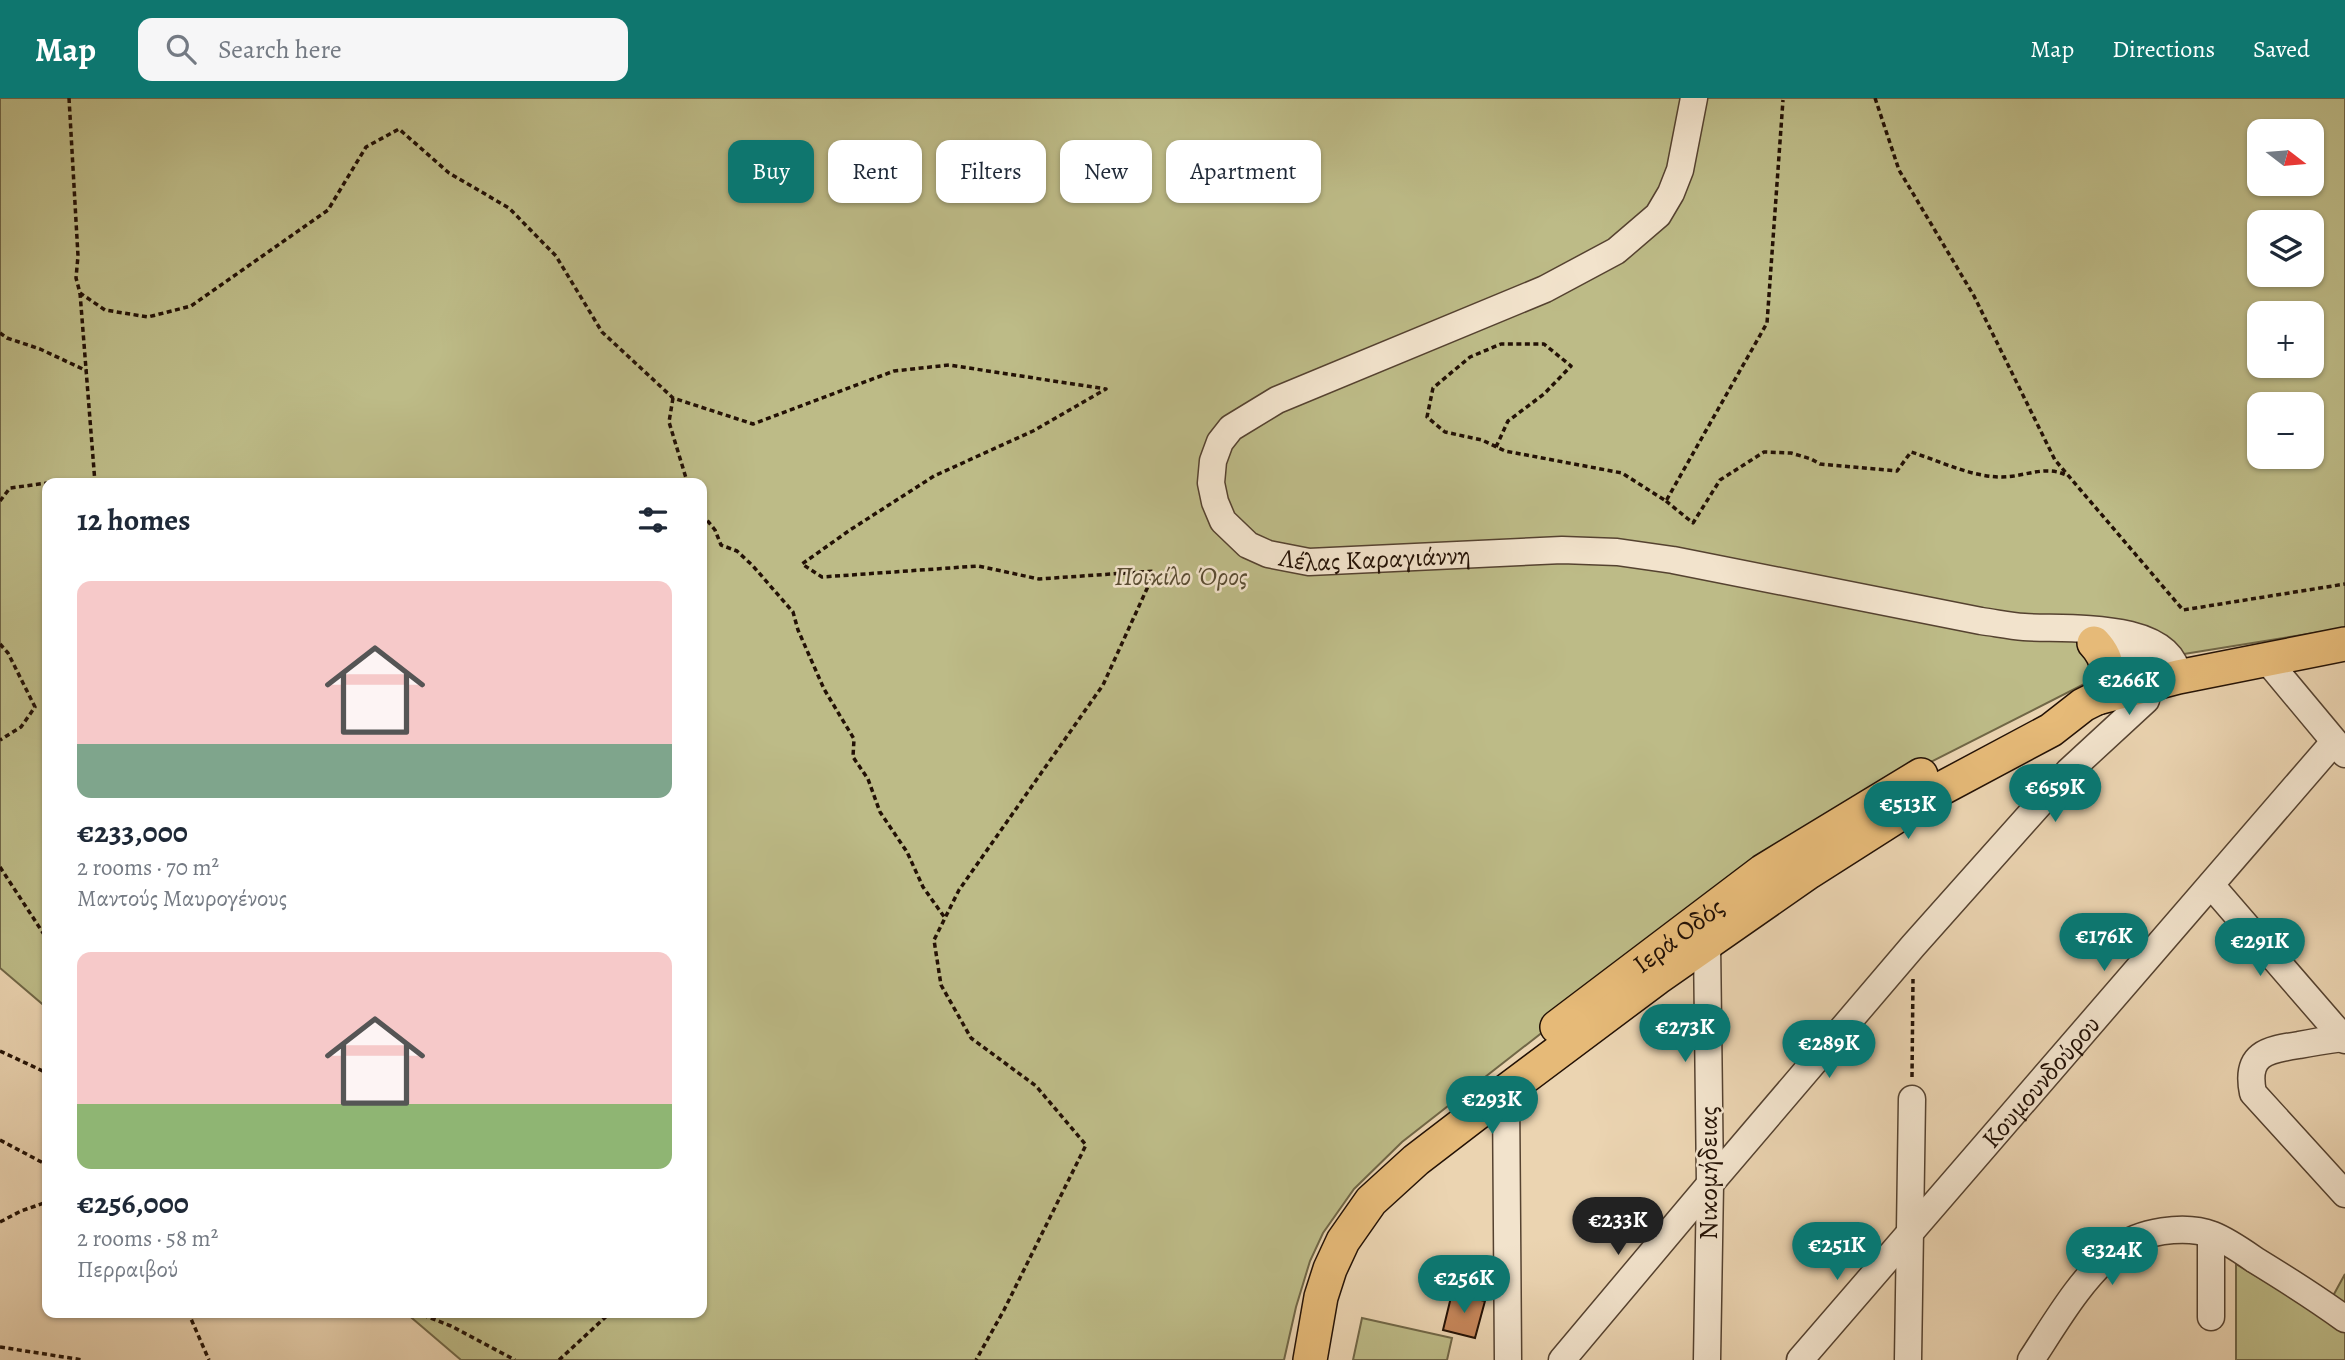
<!DOCTYPE html>
<meta charset="utf-8">
<style>
body{margin:0;font-family:Alegreya,serif;background:#f6f6f7;color:#1f2937;height:100vh;display:flex;flex-direction:column;font-size:26px;white-space:nowrap}
*{box-sizing:border-box;margin:0}
p{font-size:23px;color:#747a83}
.icon{flex:none;width:38px;height:38px;fill:none;stroke:currentColor;stroke-width:2;stroke-linecap:round;stroke-linejoin:round}
.map{position:relative;flex:1;overflow:hidden}
.details{position:absolute;left:42px;top:380px;width:665px;height:840px;display:flex;flex-direction:column;background:#fff;border-radius:14px;box-shadow:0 2px 5px #0004}
.details>*{flex:none}
.hud{position:absolute;left:728px;top:42px;width:665px;height:63px;display:flex;gap:14px}
.needle{width:46px;rotate:106deg}
.fabs{position:absolute;left:2247px;top:21px;display:grid;gap:14px}
.fabs a{display:grid;place-items:center;width:77px;height:77px;border-radius:14px;background:#fff;box-shadow:0 2px 5px #0004;font-size:35px}
.price{position:absolute;translate:-50% -60px;padding:0 16px;border-radius:24px;background:#0f766e;color:#fff;font-size:23px;line-height:46px;filter:drop-shadow(0 2px 4px #0008)}
.price::after{content:'';position:absolute;left:50%;top:42px;width:21px;height:16px;margin-left:-10px;background:inherit;clip-path:polygon(0 0,100% 0,50% 100%)}
.price.on{background:#222;color:#fff}
ul{padding:0;list-style:none}
li{display:grid;align-content:center;gap:14px;height:371px;padding:0 35px}
li span{display:grid;place-items:center;height:217px;border-radius:14px;color:#555}
li>.icon{margin-inline-start:auto}
span .icon{width:126px;height:126px;fill:#fffc;stroke-width:1}
li b{font-size:30px}
h2{display:flex;justify-content:space-between;align-items:center;height:84px;padding:0 35px;font-size:30px}
.tag{padding:0 24px;border-radius:14px;background:#fff;box-shadow:0 2px 5px #0004;font-size:24px;line-height:63px}
.tag.on{background:#0f766e;color:#fff}
header{display:flex;align-items:center;gap:42px;box-sizing:border-box;height:98px;padding:0 35px;background:#0f766e;color:#fff}
header strong{font-size:33px}
nav{display:flex;gap:38px;margin-inline-start:auto;font-size:24px}
.search{width:490px;height:63px;background:#f6f6f7;display:flex;align-items:center;gap:18px;box-sizing:border-box;padding:0 24px;border-radius:14px;color:#747a83;font-size:26px}
.map>svg:first-child{display:block}
.green{fill:#bdbb87;stroke:#706646;stroke-width:2;fill-rule:evenodd}
.building{fill:#c7875b;stroke:#231105;stroke-width:2}
.lines{fill:none;stroke-linecap:round;stroke-linejoin:round}
.minor-casing{stroke:#554230;stroke-width:29}
.major-casing{stroke:#231105;stroke-width:36}
.path{stroke:#231105;stroke-width:3.5;stroke-dasharray:5 3.5;stroke-linecap:butt}
.minor{stroke:#f2e3cc;stroke-width:26}
.major{stroke:#e6ba78;stroke-width:33}
.labels{text-anchor:middle;dominant-baseline:central;stroke-width:5;stroke-linejoin:round;paint-order:stroke}
.street-label{font-size:26px;fill:#231105;stroke:#f2e3cc}
.park-label{font-size:26px;font-style:italic;fill:#594c32;stroke:#f2e3cc}
</style>
<header>
<strong>Map</strong>
<div class="search"><svg class="icon" aria-label="search" viewBox="0 0 24 24"><circle cx="10" cy="10" r="6"/><path d="M15 15l6 6"/></svg>Search here</div>
<nav><a>Map</a><a>Directions</a><a>Saved</a></nav>
</header>
<div class="map">
<svg width="2345" height="1262" viewBox="0 0 2345 1262">
<rect width="100%" height="100%" fill="#ebd4b1"/>
<filter id="stains"><feTurbulence type="fractalNoise" baseFrequency=".00286" numOctaves="4"/><feColorMatrix values="0 0 0 0 .2 0 0 0 0 .09 0 0 0 0 .02 0 0 0 .5 -.17"/></filter>
<radialGradient id="worn" r=".72"><stop offset=".6" stop-color="#630" stop-opacity="0"/><stop offset="1" stop-color="#630" stop-opacity=".3"/></radialGradient>
<g class="green">
<path d="M0,0H2345V530L2184,556L2096,580L1913,673L1640,858L1402,1044L1354,1091L1323,1135L1310,1163L1296,1209L1284,1262H461L406,1215L702,1214V385H47V910L0,870ZM2259,33H2312V86H2259ZM2259,124H2312V177H2259ZM2259,215H2312V268H2259ZM2259,306H2312V359H2259Z"/>
<path d="M2236,1166L2322,1218L2345,1176V1262H2236Z"/>
<path d="M1362,1220L1452,1240L1447,1262H1353Z"/>
</g>
<path class="building" d="M1452,1195L1485,1203L1475,1240L1443,1232Z"/>
<g class="lines">
<defs>
<g id="minor">
<path id="s1" d="M1694,0L1680,72L1671,95L1658,117L1616,153L1545,191L1277,302L1231,330L1220,344L1213,363L1211,385L1215,404L1223,423L1248,447L1268,456L1309,464L1562,452L1617,454L1673,462L1981,523C1996,525 2010,528 2024,529C2065,532 2171,522 2178,579"/>
<path d="M2265,560L2345,656"/>
<path d="M2211,787L2345,942"/>
<path d="M2343,940C2328,942 2314,944 2299,947C2266,952 2245,956 2253,995L2345,1096"/>
<path d="M1506,993L1508,1262"/>
<path d="M2211,1219V1137"/>
<path d="M1562,1262L1710,1086L1913,848L2069,673L2146,602C2156,567 2127,552 2098,546"/>
<path d="M1707,1262L1710,1086L1707,845"/>
<path id="s2" d="M1800,1262L2334,644"/>
<path d="M1908,1262L1912,1001"/>
<path d="M2031,1262C2056,1224 2080,1181 2116,1152C2139,1133 2185,1126 2213,1137C2228,1143 2242,1153 2255,1162C2286,1181 2316,1200 2345,1221"/>
</g>
<g id="major">
<path d="M2094,545C2110,562 2111,581 2097,600"/>
<path id="s3" d="M1557,929L1763,773L1921,677"/>
<path d="M1310,1262L1321,1199L1330,1171L1343,1143L1371,1103L1416,1062L1506,993L1657,880L1809,774L1933,695L2051,632L2083,607L2097,600L2178,579L2345,546"/>
</g>
</defs>
<use href="#minor" class="minor-casing"/>
<use href="#major" class="major-casing"/>
<g class="path">
<path d="M69,0L78,158L76,180L80,195L105,212L148,219L191,208L328,112L366,49L399,31L449,75L509,110L556,158L602,234L673,300L753,326L894,273L949,267L1106,291L1033,333L934,378L850,432L802,466L822,479L978,468L1039,481L1155,473L1103,587L959,792L934,842L941,887L971,940L1036,988L1086,1047L1004,1212L976,1262"/>
<path d="M1875,0L1899,72L1974,198L2055,362L2183,512L2345,486"/>
<path d="M80,195L95,385"/>
<path d="M0,235L7,240L40,251L87,273"/>
<path d="M673,300L669,324L686,380L685,385"/>
<path d="M1496,349L1508,323L1544,296L1571,268L1544,246H1501L1470,259L1433,290L1427,319L1445,334L1482,342L1505,353L1622,375L1666,403L1767,225L1783,2"/>
<path d="M50,385H51"/>
<path d="M0,403L10,390L47,385"/>
<path d="M1666,403L1693,425L1720,382L1764,354L1791,355L1811,361L1820,366L1897,373L1911,354C1940,363 1971,379 2002,379C2025,379 2046,366 2068,378"/>
<path d="M702,416L715,432L721,447L737,453L753,468L793,514L798,532L824,591L854,641L853,659L868,681L880,714L907,754L923,789L945,820"/>
<path d="M0,546L8,555L35,609L21,629L0,642"/>
<path d="M0,769L47,841"/>
<path d="M0,953L47,975"/>
<path d="M1912,979L1913,881"/>
<path d="M0,1042L47,1067"/>
<path d="M0,1124L21,1113L47,1104"/>
<path d="M188,1214L209,1262"/>
<path d="M415,1214L451,1228L515,1262"/>
<path d="M0,1249L83,1262"/>
<path d="M559,1262L611,1214"/>
</g>
<use href="#minor" class="minor"/>
<use href="#major" class="major"/>
</g>
<g class="labels">
<g class="street-label">
<text stroke="none"><textPath href="#s1" startOffset="868">Λέλας Καραγιάννη</textPath></text>
<text stroke="none"><textPath href="#s3" startOffset="152">Ιερά Οδός</textPath></text>
<text stroke="none"><textPath href="#s2" startOffset="368">Κουμουνδούρου</textPath></text>
<text transform="translate(1708 1075) rotate(-90)">Νικομήδειας</text>
</g>
<g class="park-label">
<text x="1181" y="478">Ποικίλο Όρος</text>
</g>
</g>
<rect width="100%" height="100%" filter="url(#stains)"/>
<rect width="100%" height="100%" fill="url(#worn)"/>
</svg>
<div class="fabs">
<a><svg class="needle" viewBox="-14 -14 28 28"><path d="M0-13l5 13h-10z" fill="#e53935"/><path d="M0 13l5-13h-10z" fill="#747a83"/></svg></a>
<a><svg class="icon" aria-label="layers" viewBox="0 0 24 24"><path d="M12 4l9 5-9 5-9-5zM3 14l9 5 9-5"/></svg></a>
<a>+</a>
<a>−</a>
</div>
<b class="price" style="left:2129px;top:619px">€266K</b>
<b class="price" style="left:2055px;top:726px">€659K</b>
<b class="price" style="left:1908px;top:743px">€513K</b>
<b class="price" style="left:2104px;top:875px">€176K</b>
<b class="price" style="left:2260px;top:880px">€291K</b>
<b class="price" style="left:1685px;top:966px">€273K</b>
<b class="price" style="left:1829px;top:982px">€289K</b>
<b class="price" style="left:1492px;top:1038px">€293K</b>
<b class="price on" style="left:1618px;top:1159px">€233K</b>
<b class="price" style="left:1837px;top:1184px">€251K</b>
<b class="price" style="left:2112px;top:1189px">€324K</b>
<b class="price" style="left:1464px;top:1217px">€256K</b>
<div class="hud">
<a class="tag on">Buy</a>
<a class="tag">Rent</a>
<a class="tag">Filters</a>
<a class="tag">New</a>
<a class="tag">Apartment</a>
</div>
<section class="details">
<h2>12 homes<svg class="icon" aria-label="filters" viewBox="0 0 24 24"><path d="M4 7h16M4 17h16"/><circle cx="9" cy="7" r="2"/><circle cx="15" cy="17" r="2"/></svg></h2>
<ul>
<li><span style="background:linear-gradient(#f6c9c9 75%,#7fa58c 0)"><svg class="icon" aria-label="home" viewBox="0 0 24 24"><path d="M3 11l9-7 9 7M6 9v11h12V9"/></svg></span><div><b>€233,000</b><p>2 rooms · 70 m²</p><p>Μαντούς Μαυρογένους</p></div></li>
<li><span style="background:linear-gradient(#f6c9c9 70%,#8fb573 0)"><svg class="icon" aria-label="home" viewBox="0 0 24 24"><path d="M3 11l9-7 9 7M6 9v11h12V9"/></svg></span><div><b>€256,000</b><p>2 rooms · 58 m²</p><p>Περραιβού</p></div></li>
</ul>
</section>
</div>
